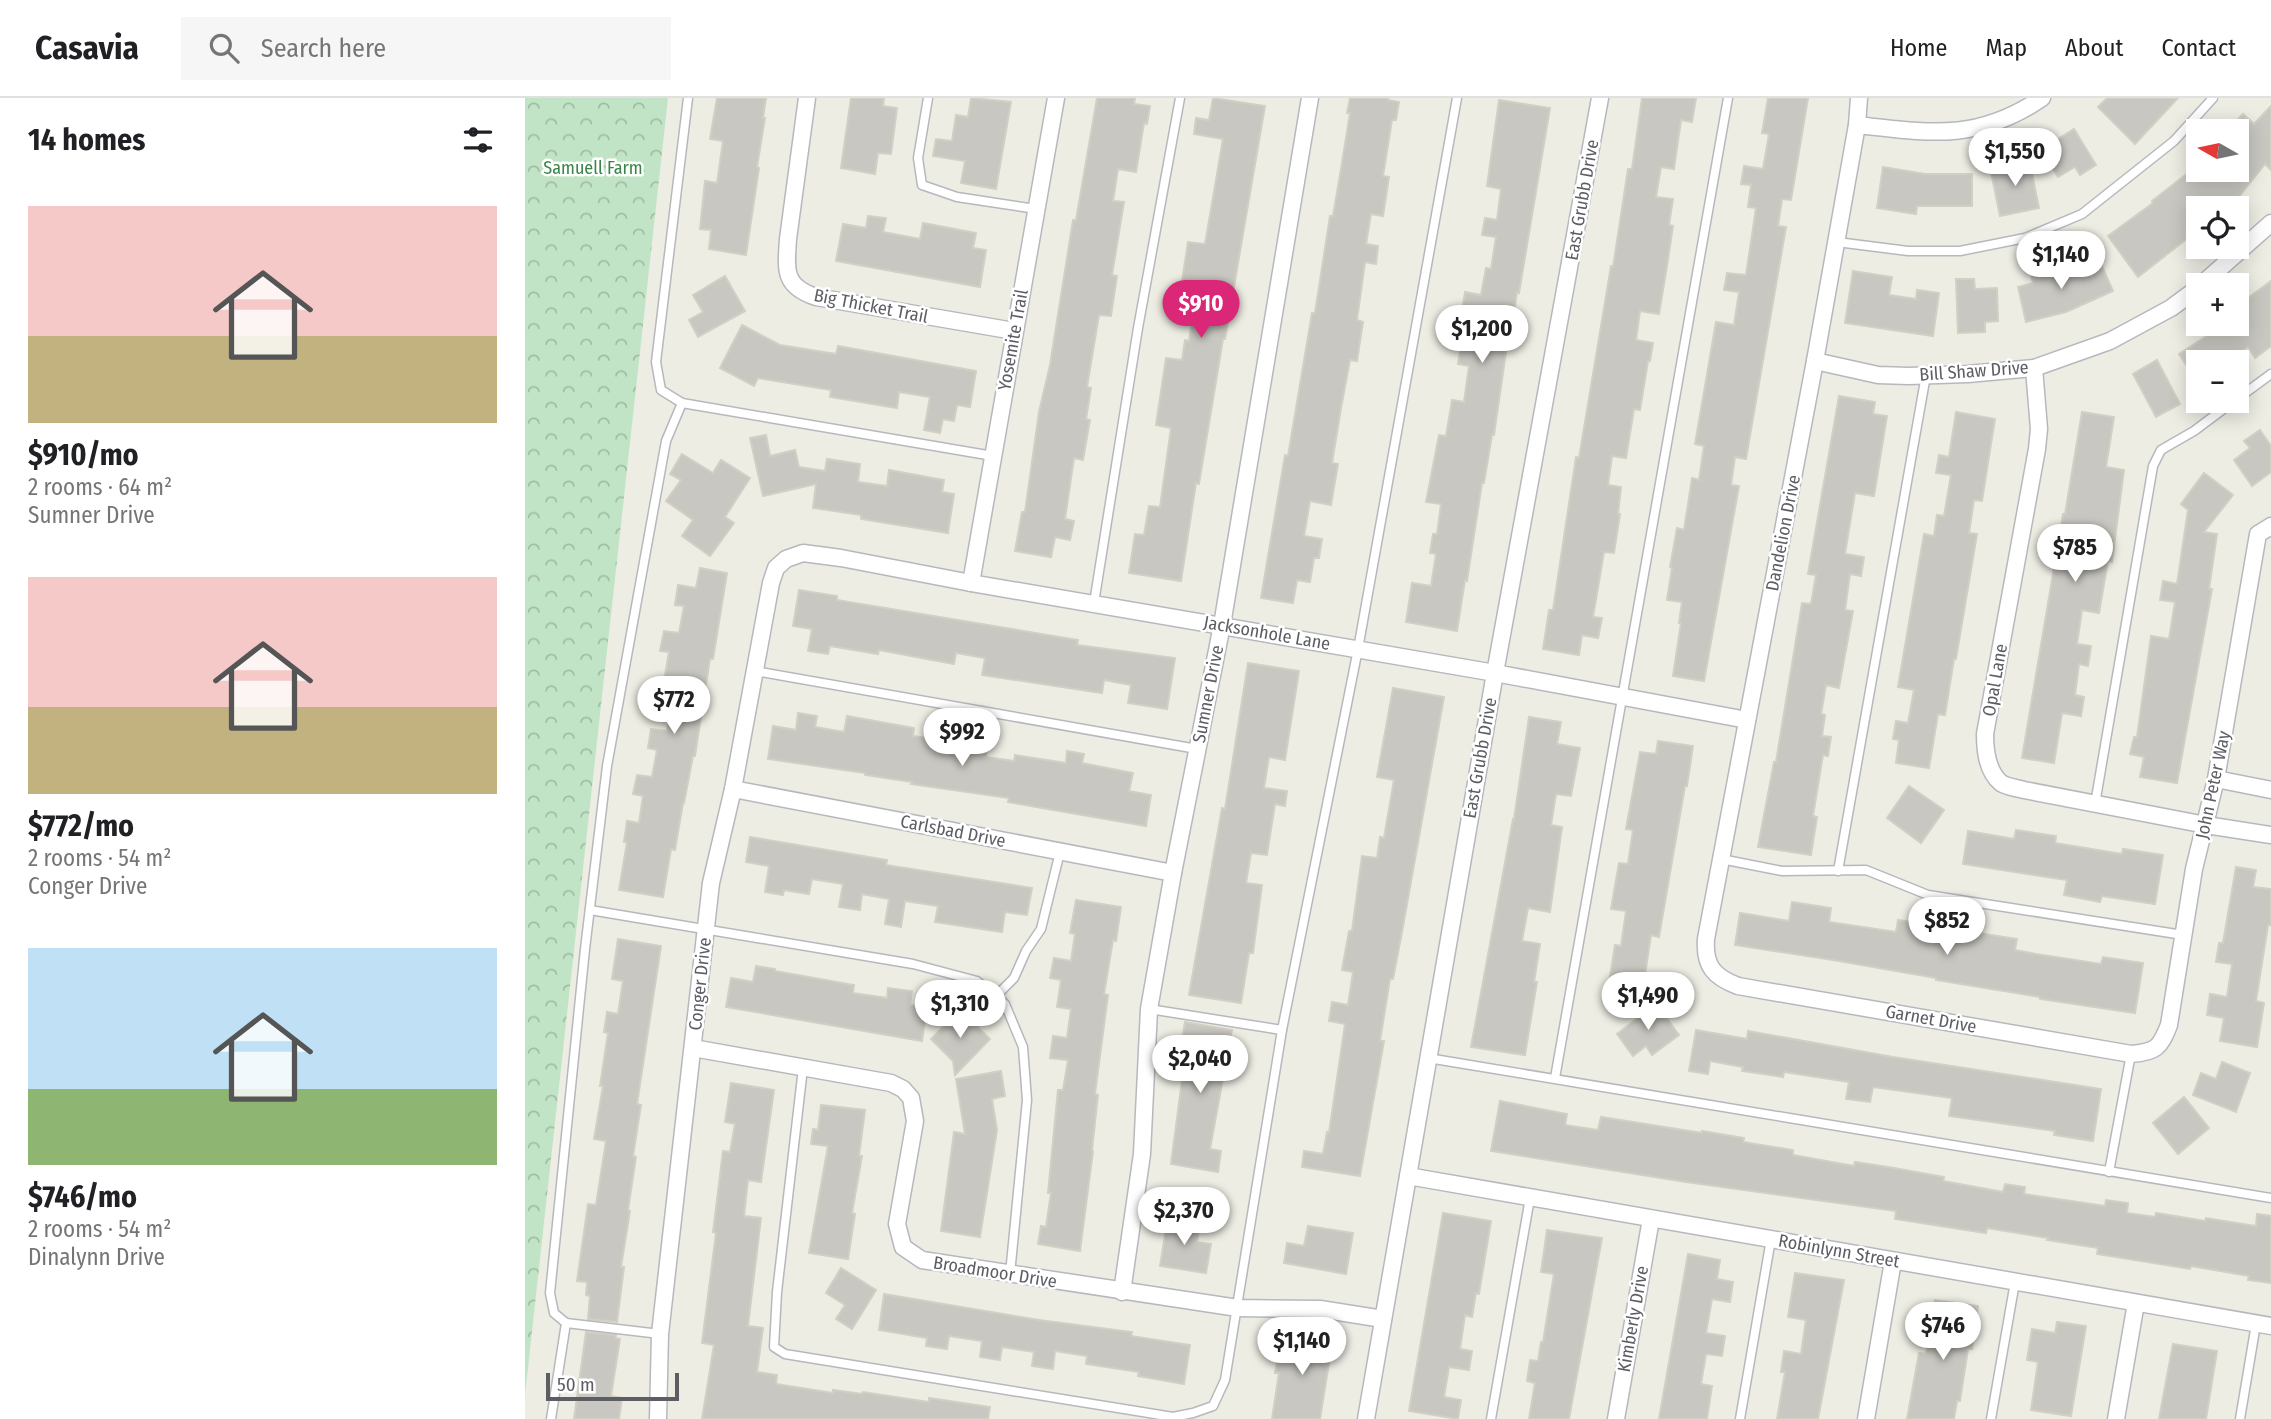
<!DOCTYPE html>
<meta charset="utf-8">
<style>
body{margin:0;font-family:"Fira Sans Condensed",sans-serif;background:#f6f6f6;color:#202124;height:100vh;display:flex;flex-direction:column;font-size:26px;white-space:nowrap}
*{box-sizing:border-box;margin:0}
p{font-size:23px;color:#757577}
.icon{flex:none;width:38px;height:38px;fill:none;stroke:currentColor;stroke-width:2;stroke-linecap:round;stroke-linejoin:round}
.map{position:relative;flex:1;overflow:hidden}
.drawer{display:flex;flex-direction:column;background:#fff;width:525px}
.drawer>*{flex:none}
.needle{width:46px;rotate:279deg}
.fabs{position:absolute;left:1661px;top:21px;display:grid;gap:14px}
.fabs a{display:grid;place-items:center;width:63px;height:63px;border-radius:0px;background:#fff;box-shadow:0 4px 18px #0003;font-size:35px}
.scale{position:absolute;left:21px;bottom:18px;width:133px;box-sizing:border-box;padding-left:7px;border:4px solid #5c5e64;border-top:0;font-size:19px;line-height:24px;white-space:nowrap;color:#5c5e64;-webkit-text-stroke:5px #fff;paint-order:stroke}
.price{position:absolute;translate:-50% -60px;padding:0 16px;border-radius:24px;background:#fff;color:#222;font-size:23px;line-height:46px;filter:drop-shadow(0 2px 4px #0008)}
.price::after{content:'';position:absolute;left:50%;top:42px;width:21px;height:16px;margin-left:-10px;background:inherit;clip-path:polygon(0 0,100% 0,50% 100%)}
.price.current{background:#db2777;color:#fff}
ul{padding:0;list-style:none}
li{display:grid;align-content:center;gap:14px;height:371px;padding:0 28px}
li span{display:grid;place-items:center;height:217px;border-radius:0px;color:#555}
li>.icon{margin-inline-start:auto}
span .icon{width:126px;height:126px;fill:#fffc;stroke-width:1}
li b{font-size:30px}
h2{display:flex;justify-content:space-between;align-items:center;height:84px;padding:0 28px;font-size:30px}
header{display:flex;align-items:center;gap:42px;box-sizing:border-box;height:98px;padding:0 35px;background:#fff;border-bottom:2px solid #e0e0e0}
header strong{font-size:33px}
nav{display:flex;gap:38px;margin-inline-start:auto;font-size:24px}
.search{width:490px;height:63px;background:#f6f6f6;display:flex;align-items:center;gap:18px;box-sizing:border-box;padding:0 24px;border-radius:0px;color:#757577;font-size:26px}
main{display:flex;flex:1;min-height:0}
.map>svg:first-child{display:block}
.park{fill:url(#park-crowns)}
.building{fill:#c9c7c1;stroke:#d2cfc3;stroke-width:2}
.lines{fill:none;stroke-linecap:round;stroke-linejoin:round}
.service-casing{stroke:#b6b8bd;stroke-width:11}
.minor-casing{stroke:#b6b8bd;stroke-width:19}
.service{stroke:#fff;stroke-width:8}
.minor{stroke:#fff;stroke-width:16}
.labels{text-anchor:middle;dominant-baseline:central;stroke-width:5;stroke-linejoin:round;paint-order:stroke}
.park-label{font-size:18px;fill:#3a8547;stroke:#fff}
.street-label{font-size:18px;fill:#5c5e64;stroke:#fff}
</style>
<header>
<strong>Casavia</strong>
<div class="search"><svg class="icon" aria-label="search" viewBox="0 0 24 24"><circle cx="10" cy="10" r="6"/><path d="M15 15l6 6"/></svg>Search here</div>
<nav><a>Home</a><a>Map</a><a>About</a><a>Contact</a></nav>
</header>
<main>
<section class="drawer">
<h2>14 homes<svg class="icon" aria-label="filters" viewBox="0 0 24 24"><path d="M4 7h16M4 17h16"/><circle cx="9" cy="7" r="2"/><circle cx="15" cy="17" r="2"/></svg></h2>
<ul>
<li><span style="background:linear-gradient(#f6c9c9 60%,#c2b280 0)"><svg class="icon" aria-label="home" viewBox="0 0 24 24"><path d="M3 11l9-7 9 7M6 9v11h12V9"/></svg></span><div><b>$910/mo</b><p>2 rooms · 64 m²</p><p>Sumner Drive</p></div></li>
<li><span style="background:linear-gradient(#f6c9c9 60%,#c2b280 0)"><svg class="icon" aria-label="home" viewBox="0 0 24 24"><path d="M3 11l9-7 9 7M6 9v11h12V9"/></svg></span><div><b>$772/mo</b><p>2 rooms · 54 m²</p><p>Conger Drive</p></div></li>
<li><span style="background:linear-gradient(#bfe0f5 65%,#8fb573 0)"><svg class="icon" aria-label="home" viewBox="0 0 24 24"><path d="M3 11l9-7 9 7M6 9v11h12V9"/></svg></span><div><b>$746/mo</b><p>2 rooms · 54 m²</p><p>Dinalynn Drive</p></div></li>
</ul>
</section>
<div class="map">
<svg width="1746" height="1321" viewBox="0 0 1746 1321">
<defs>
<pattern id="park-crowns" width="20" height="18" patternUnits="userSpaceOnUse" patternTransform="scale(1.75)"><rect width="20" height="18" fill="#c2e4c6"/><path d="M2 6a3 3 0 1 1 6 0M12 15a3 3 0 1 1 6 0" fill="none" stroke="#a1bca4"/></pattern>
</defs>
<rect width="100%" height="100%" fill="#eeede4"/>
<path class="park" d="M0,0H143L0,1297Z"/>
<g class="building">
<path d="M192,0H241L238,20H240L232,69L234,70L221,157L184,151L186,132L175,131L180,83L192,85L198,43L185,41Z"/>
<path d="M326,0H359L358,8L372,10L366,56L353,55L350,76L316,70Z"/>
<path d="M446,0L486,4L471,91L436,85L440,63L408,58L411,41L427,43L431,17L443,19Z"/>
<path d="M572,0H610L609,6L625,8L622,26L619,25L611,74L593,71L588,103L599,104L587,177L592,178L586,218L574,217L562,289L566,290L561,321L565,322L558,362L549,360L540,421L549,423L545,442L530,439L526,459L490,453L497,414H500L514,314L525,267L548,122H551Z"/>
<path d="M688,0L740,8L700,241H698L674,386L671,385L656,483L604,475L610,436L619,437L624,408L635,409L646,330L631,327L641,260L657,262L660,242L664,243L673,186L657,183L663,144L680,146L698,41L669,36L671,20L684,22Z"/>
<path d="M825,0H863V2L874,4L871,22H867L858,78L864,79L858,118L846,116L841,146L853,148L851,166L840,164L832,222L838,224L832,263L825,262L816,310L807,365L813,366L806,407L785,403L779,438L797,441L794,460H789L785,484L772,482L768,505L736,500L760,357L763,358L787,215H790L805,118H808L816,71L825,15H822Z"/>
<path d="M1117,0H1171L1167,24L1156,22L1149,71L1136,69L1131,99L1148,101L1144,127L1148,128L1142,168L1134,216L1115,213L1111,242L1128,245L1125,263H1123L1115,312L1109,311L1101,360L1087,358L1083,387L1096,389L1093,416H1095L1089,455L1079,454L1068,519L1077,520L1073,540L1057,537L1054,557L1018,551L1024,512H1028L1051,359L1054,360L1086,168L1088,169L1103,71H1107Z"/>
<path d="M1243,0H1283L1266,102L1257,101L1253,128L1261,129L1221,361L1210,359L1206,387L1214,388L1179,583L1148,578L1156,525H1154L1157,504L1142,502L1147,470L1145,469L1152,430L1159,432L1167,380L1174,382L1179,348L1170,346L1191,224L1209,227L1214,194L1199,192L1202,175L1221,177L1231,110L1223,109L1226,87L1216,86L1219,68L1238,71L1244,36L1237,35Z"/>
<path d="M1582,0H1653L1610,46L1573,9Z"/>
<path d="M974,2L1025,10L994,195L992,194L985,240H983L969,337H967L959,385H957L942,483L940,482L932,533L881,524L887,485L906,488L911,456L905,455L908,436H912L916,406L901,404L914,337L921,338L927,302L939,304L944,268L933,266L938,233L934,232L940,194L956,197L961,170L966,171L971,139L957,137L960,120L972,122L976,91L962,88Z"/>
<path d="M1746,8V72L1740,66L1705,110H1673V132L1613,179L1583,138L1628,105L1627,103L1673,67V72H1712V33L1703,32L1718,16L1729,26Z"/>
<path d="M1549,31L1571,67L1555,77L1550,69L1533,79L1516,52Z"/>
<path d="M1504,61L1514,110L1475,118L1465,69Z"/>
<path d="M1358,69L1400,76H1447V108H1392L1391,116L1352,110Z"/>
<path d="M343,118L361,120L358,134L395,141L398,125L451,135L448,150L461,152L455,189L311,163L318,126L341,130Z"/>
<path d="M1527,163L1532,184L1575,164L1588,193L1541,214L1501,224L1493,189L1508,185L1504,169Z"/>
<path d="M1328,173L1367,179L1364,197L1391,201L1392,192L1414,195L1408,238L1320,225Z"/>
<path d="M200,178L220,213L173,239L164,222L178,214L168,197Z"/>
<path d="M1431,181H1449L1450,191L1472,190L1473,223L1460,224V234L1433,235Z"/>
<path d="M1746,183V248L1730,260L1723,249L1700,264H1673V285L1654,256L1700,226H1712V208Z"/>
<path d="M217,227L255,247L311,256L313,248L451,273L445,309L432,307L429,323L418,321L415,335L399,332L405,299L374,294L372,310L305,299L306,292L233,280L229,288L195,270Z"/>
<path d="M1632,262L1655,306L1631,319L1608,276Z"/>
<path d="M1314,298L1350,304L1348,316L1362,318L1349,398L1330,395L1320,456L1339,459L1336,478L1325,476L1320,512L1328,513L1314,590L1301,587L1296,616L1300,617L1297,638L1306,639L1303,658L1298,657L1288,718L1292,719L1286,757L1233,749L1249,664H1251L1277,505L1286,506L1291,477L1283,476Z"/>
<path d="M1431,314L1470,321L1457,403L1449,402L1444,435L1452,436L1431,561H1429L1420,617L1413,616L1404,670L1371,665L1374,642L1368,641L1371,623L1383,625L1389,592L1373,589L1399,436L1409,438L1412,417L1419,418L1426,377L1411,375L1414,357L1424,359Z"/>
<path d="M1557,314L1589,319L1581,369L1599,372L1587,464L1583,463L1574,515L1557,512L1552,546L1566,548L1563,568L1554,566L1550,597L1559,599L1556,618L1537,615L1529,665L1497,660L1538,416H1540Z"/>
<path d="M1735,332L1746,348V374L1727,388L1709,362L1725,350L1719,343Z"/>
<path d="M241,337L245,358L270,352L274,369L300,373L302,361L335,366L333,384L362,388L364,372L419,382L417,394L429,396L423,435L336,421V417L288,410L291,386L238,398L225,340Z"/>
<path d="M157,356L188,375L196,362L225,380L200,419L209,425L185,458L157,438L168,422L141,403L156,382L145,376Z"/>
<path d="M1679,375L1708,397L1679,434L1692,436L1684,491H1687L1652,685L1615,679L1619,659L1605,656L1609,639H1612L1626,538L1644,541L1650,504L1635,502L1638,483L1652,486L1663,412L1656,406Z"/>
<path d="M175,470L202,475L188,561H185L170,658H168L159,705H158L150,752L146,751L138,799L94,792L102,744H99L102,723L114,725L118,698L108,696L112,677L127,679L132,652L123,650L126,631L142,633L147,603L127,600L130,581L139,583L144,554L135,553L139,533L154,535L159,508L150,507L153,487L171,490Z"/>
<path d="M274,492L312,498V502L553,542L552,547L650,560L642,611L603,605L606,587L579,582L577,595L457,577L460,560L431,555L429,566L354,552L353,556L305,548L303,556L283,553L287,531L268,528Z"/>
<path d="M723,565L774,573L760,662L744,659L739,690L762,693L760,708L750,706L742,757L726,755L721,785L737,787L728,855H724L716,905L664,897L697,710L700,711Z"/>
<path d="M868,590L919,599L877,834L868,881H865L855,943H859L835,1078L777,1069L779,1053L798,1056L802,1034L804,1035L820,926L804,923L807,904L823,907L828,874L817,872L824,833H827L837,758L852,760L855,739L859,740L869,682L852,679Z"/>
<path d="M273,615L292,618L290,629L319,634L322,618L389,630L388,638L443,646L444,644L463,647L461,659L489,663L490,657L541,665L542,653L559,656L557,665L608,675L604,693L626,697L621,728L483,704L484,700L386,686L387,684L340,677V675L243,661L248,628L271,632Z"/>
<path d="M1004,619L1036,624L1032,646L1055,650L1046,698L1031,696L1026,727L1037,729L1025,814L1003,810L997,843L1015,846L1009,884H1012L1000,957L946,949L988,721H989Z"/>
<path d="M1133,643L1168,648L1162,688H1160L1134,839L1126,837L1118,890L1084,885L1090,847L1096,848L1101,813L1086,811L1094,765L1103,766L1108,732L1101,731L1115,654L1131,656Z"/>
<path d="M1384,688L1419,712L1396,745L1362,720Z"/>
<path d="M1491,732L1531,738L1530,745L1597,756L1598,751L1638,757L1630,806L1577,798L1575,804L1539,797L1542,782L1438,766L1443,733L1489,741Z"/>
<path d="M225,739L362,762L361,767L507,790L502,817L480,814L477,834L410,824L413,808L380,803L376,829L360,826L364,801L337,796L335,812L314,809L318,786L287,781L284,796L259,792L258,797L240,794L244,768L221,764Z"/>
<path d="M1711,769L1731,772L1728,789L1746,791V827H1743L1731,903L1739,905L1732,949L1695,943L1699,920L1682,917L1685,896L1702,899L1707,866L1691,864L1694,845H1698Z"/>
<path d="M551,802L596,809L591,843L588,842L579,896L583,897L570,996L573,997L567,1052L568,1053L555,1153L513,1146L516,1128L521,1129L526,1095H523L533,992H538L543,962L525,960L528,938L542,940L546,911L532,909L536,882L525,880L529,860L546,863L550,836L545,835Z"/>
<path d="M1267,804L1306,810L1304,824L1371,834L1373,822L1492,841L1490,852L1511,856L1576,866L1578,859L1618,865L1610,915L1515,901V899L1411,882V880L1308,862L1210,847L1215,815L1264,823Z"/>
<path d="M93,841L136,848L112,1006L116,1007L108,1058L111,1059L103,1112L105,1113L96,1169H99L92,1224L63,1221L65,1198L61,1197L62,1184L52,1183L63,1106L71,1107L81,1043L69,1041L78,988H75L83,935L79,934L82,914L93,916L98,883L87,881Z"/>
<path d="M231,868L250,871V873L329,887L328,895L362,900L363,890L387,893L385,907L402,910L397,943L201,909L206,880L228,884Z"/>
<path d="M1131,906L1154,937L1127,957L1121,948L1108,958L1092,936Z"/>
<path d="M435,912L465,941L430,977L428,963L406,941Z"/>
<path d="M660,924L707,932L685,1051L696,1053L693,1074L646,1066L659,967L653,966Z"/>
<path d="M1171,932L1222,941L1223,933L1368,959L1576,991L1568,1043L1529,1037L1530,1033L1424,1018L1427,1000L1348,989L1345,1004L1321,1001L1324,984L1259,974L1258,979L1217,973L1218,969L1185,963L1183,976L1164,973Z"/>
<path d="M1697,964L1725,975L1711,1014L1668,997L1676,975L1691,981Z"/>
<path d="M476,973L480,998L467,1001L472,1032L455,1139L416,1133L429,1034L440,1036L431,981Z"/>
<path d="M206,985L249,992L236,1084L223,1082L219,1118L236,1120L223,1228L238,1230L232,1274L252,1277L251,1286L308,1295V1292L337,1296L338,1294L404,1304V1300L465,1309L463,1321H177L189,1247L177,1245L191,1135L188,1134L198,1053L205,1054L210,1026L200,1024Z"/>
<path d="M1659,999L1684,1030L1653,1056L1628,1025Z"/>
<path d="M975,1003L1042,1016L1040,1027L1073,1032L1076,1019L1177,1035V1033L1219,1040L1218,1044L1268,1052V1057L1329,1068L1330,1064L1369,1070L1419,1079L1418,1083L1478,1094L1480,1086L1500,1089L1499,1096L1580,1108L1581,1102L1603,1105L1602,1115L1630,1119L1631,1115L1680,1123L1681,1120L1731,1128L1732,1116L1746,1118V1185L1723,1182L1724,1178L1666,1168L1665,1171L1572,1156L1573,1150L1522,1142L1523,1140L1462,1130L1461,1135L1370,1121L1371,1113L1161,1084L966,1053Z"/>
<path d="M296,1007L340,1012L334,1058H337L327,1115L330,1116L323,1161L284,1155L303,1048L286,1046L288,1031L293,1032Z"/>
<path d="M918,1115L966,1123L954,1196L951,1195L947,1219L940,1217L935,1251L947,1253L944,1272L924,1269L919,1299L936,1302L933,1321L884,1313Z"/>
<path d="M643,1119L675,1124L672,1144L686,1146L681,1175L635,1168Z"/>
<path d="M783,1128L828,1135L821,1176L759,1165L762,1145L779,1148Z"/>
<path d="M1022,1132L1077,1140L1044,1321H1004L1010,1285L1002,1283L1005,1262L1013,1263L1016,1244H1018L1029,1176L1016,1174Z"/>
<path d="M1163,1156L1195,1162L1192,1181L1208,1184L1205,1204L1187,1201L1181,1235L1200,1238L1197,1258L1181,1256L1176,1286L1187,1288L1182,1321H1134Z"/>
<path d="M316,1170L351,1192L327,1231L311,1221L320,1207L301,1195Z"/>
<path d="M1270,1175L1319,1182L1293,1321H1252L1260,1274H1256L1259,1253L1276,1256L1281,1222L1263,1219Z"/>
<path d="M359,1196L514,1222L607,1234L606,1238L665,1247L659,1286L613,1278L614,1274L561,1266L562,1258L530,1253L528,1271L507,1268L509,1254L477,1249L475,1262L455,1259L457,1243L424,1238L422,1251L401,1248L402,1240L354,1232Z"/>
<path d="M1410,1202L1453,1208L1447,1251H1443L1435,1303H1432L1429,1321H1382L1394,1255L1401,1256Z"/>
<path d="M1532,1224L1561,1228L1546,1318L1506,1312L1513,1264L1502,1262L1507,1231L1530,1235Z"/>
<path d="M765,1233L808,1240L795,1321H747L754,1275H750L754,1253L762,1255Z"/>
<path d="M61,1234L91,1237L90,1240L95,1241L86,1298L97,1300L94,1321H49Z"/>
<path d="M1648,1246L1692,1253L1681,1321H1634Z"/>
</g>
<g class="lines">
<defs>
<g id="service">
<path d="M163,0L131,264L136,292L157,305L468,358"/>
<path d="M403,0L393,60L397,87L432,99L511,111"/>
<path d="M1312,144L1383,153H1435L1500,140L1557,116L1649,43L1688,0"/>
<path d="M1712,301L1746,276"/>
<path d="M569,505L613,230L655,0"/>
<path d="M230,573L672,651"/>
<path d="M1570,706L1628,368L1636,352L1669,333L1709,303"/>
<path d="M1196,761L1257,773L1341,772L1403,797L1658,837"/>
<path d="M1313,773L1401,277"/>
<path d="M65,812L388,866L452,883L480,906L498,949L502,1002L485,1176"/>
<path d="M471,898L489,880L501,853L516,831L535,754"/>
<path d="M624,911L757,932"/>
<path d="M903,960L1746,1100"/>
<path d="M278,970L252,1194L249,1249L260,1256L648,1319"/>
<path d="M1030,980L1203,0"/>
<path d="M1584,1074L1606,956"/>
<path d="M41,1225L135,1236"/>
<path d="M26,1321L41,1225L29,1215L25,1195L60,851L82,668L141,343L157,305"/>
<path d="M646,1321L648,1319L668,1315L688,1308L700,1282L757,932L833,551L932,0"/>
<path d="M966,1321L1005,1100"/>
<path d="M1215,1321L1246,1141"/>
<path d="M1466,1321L1490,1184"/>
<path d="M1715,1321L1731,1226"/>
</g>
<g id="minor">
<path d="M282,0L263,141C261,172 258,188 291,199L489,233"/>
<path d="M1334,0L1332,27L1290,263L1181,841C1179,868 1189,879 1213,888L1606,956C1631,954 1635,950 1644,927L1669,771L1691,681L1733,436L1746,428"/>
<path d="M1332,27C1405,35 1452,44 1517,0"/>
<path d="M1676,187L1746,125"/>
<path d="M1290,263L1353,277L1384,278L1443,276L1509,270L1585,243L1646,210L1673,190"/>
<path d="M1509,270L1514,331L1512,351L1460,636C1460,653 1462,673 1476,685C1482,689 1492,690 1499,692L1681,727L1746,737"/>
<path d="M446,485L531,0"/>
<path d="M1691,681L1746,692"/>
<path d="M208,691L648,775"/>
<path d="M168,950L366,985L378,991L386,1000L390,1023L372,1126L378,1149L397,1162L713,1210L795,1211L858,1221"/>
<path d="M883,1078L1746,1228"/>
<path d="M597,1194L617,1056L624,911L648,775L697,527L785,0"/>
<path d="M133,1321L135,1236L186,785L208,691L246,485L251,470L261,461L278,455L316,460L446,485L970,575L1222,622"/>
<path d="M841,1321L970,575L1075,0"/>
<path d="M1091,1321L1126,1121"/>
<path d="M1341,1321L1368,1163"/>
<path d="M1591,1321L1611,1205"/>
</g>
</defs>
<use href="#service" class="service-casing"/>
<use href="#minor" class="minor-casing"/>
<use href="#service" class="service"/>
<use href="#minor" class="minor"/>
</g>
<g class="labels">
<g class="park-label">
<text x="68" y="70">Samuell Farm</text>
</g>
<g class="street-label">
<text transform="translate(1057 102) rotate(-80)">East Grubb Drive</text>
<text transform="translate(346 208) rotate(11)">Big Thicket Trail</text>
<text transform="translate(488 242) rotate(-80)">Yosemite Trail</text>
<text transform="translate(1449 273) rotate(-4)">Bill Shaw Drive</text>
<text transform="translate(1258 435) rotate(-79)">Dandelion Drive</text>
<text transform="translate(742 535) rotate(10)">Jacksonhole Lane</text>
<text transform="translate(1470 582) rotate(-80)">Opal Lane</text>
<text transform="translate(683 596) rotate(-79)">Sumner Drive</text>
<text transform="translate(955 660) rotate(-80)">East Grubb Drive</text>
<text transform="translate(1688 687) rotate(-78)">John Peter Way</text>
<text transform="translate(428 733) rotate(11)">Carlsbad Drive</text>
<text transform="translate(175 886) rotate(-84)">Conger Drive</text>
<text transform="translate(1406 921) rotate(10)">Garnet Drive</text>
<text transform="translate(1314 1153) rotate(10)">Robinlynn Street</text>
<text transform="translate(470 1174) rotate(9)">Broadmoor Drive</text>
<text transform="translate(1108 1221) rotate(-80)">Kimberly Drive</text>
</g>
</g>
</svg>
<div class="fabs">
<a><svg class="needle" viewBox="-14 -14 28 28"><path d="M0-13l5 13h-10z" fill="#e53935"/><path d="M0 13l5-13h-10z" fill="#757577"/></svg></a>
<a><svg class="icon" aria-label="locate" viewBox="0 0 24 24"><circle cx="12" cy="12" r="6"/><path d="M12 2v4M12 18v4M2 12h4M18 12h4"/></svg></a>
<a>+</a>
<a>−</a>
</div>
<div class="scale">50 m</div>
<b class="price" style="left:1490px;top:90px">$1,550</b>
<b class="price" style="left:1536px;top:193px">$1,140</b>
<b class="price current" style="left:676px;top:242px">$910</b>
<b class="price" style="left:957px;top:267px">$1,200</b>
<b class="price" style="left:1550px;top:486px">$785</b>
<b class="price" style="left:149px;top:638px">$772</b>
<b class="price" style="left:437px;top:670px">$992</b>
<b class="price" style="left:1422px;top:859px">$852</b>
<b class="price" style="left:1123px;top:934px">$1,490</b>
<b class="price" style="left:435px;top:942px">$1,310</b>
<b class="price" style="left:675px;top:997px">$2,040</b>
<b class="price" style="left:659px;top:1149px">$2,370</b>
<b class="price" style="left:1418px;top:1264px">$746</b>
<b class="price" style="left:777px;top:1279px">$1,140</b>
</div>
</main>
